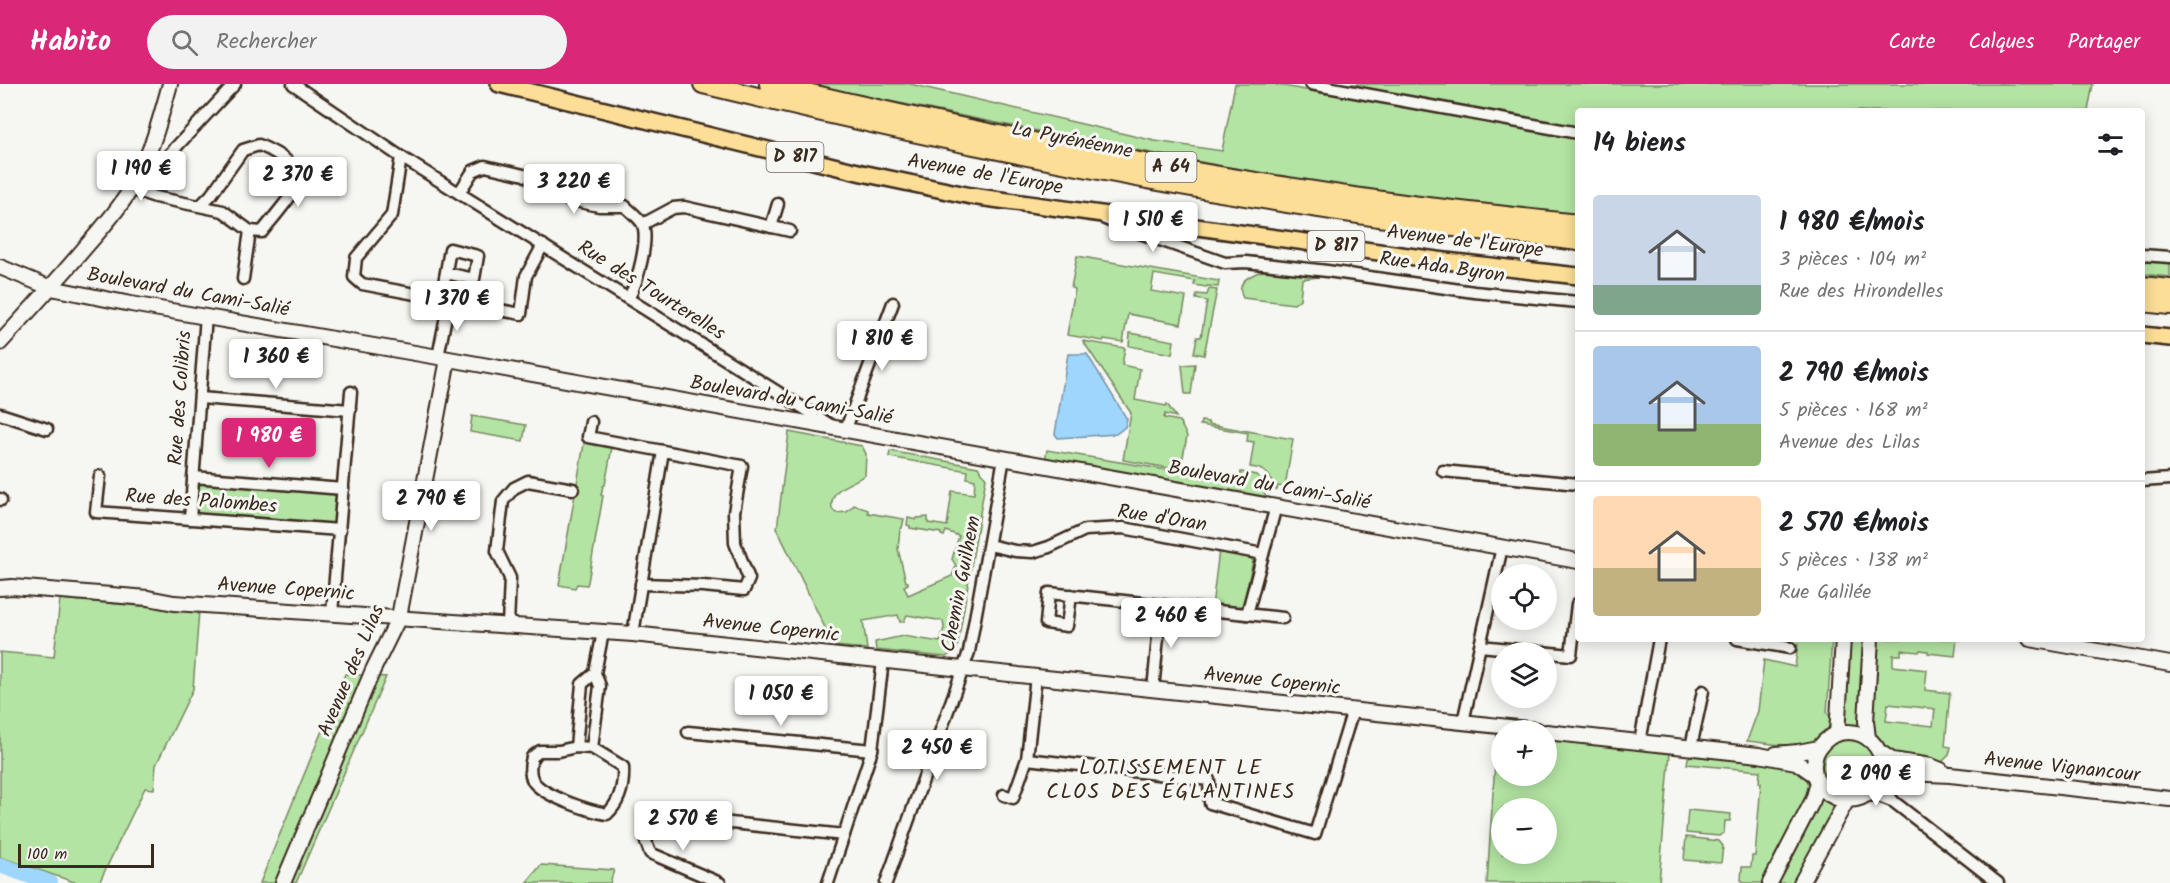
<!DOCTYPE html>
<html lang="fr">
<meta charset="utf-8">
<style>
body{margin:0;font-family:Kalam,sans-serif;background:#f2f2f2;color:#202124;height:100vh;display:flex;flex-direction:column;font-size:22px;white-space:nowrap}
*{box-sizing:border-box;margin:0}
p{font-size:20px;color:#757577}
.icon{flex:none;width:33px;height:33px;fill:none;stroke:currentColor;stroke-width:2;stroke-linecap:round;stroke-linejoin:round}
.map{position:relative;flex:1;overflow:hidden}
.panel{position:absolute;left:1575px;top:24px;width:570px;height:534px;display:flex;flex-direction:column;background:#fff;border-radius:6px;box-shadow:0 3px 15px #0003}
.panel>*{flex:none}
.fabs{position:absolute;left:1491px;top:480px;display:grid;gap:12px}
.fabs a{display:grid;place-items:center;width:66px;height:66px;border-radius:50%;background:#fff;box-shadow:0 3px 15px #0003;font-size:30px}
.scale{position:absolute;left:18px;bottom:15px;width:136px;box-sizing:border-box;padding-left:6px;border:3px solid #3b2a1e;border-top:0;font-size:16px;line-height:21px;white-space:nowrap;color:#3b2a1e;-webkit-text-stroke:4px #f6f6f2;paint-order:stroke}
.price{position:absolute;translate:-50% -51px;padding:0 14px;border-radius:6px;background:#fff;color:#222;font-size:20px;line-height:39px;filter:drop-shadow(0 2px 3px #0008)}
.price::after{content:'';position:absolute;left:50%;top:36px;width:18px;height:14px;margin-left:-9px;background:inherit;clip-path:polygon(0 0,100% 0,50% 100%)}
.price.on{background:#db2777;color:#fff}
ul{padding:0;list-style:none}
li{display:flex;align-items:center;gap:18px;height:150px;padding:0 18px}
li+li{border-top:2px solid #e0e0e0}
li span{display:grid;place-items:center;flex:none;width:168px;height:120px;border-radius:6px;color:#555}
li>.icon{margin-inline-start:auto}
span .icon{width:72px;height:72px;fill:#fffc;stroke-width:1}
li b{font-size:26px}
h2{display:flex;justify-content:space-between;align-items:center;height:72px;padding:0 18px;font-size:26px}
header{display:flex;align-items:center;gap:36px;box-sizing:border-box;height:84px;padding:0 30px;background:#db2777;color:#fff}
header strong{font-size:28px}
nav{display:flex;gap:33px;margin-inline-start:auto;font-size:21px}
.search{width:420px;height:54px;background:#f2f2f2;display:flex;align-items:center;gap:15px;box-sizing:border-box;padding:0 21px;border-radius:33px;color:#757577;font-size:22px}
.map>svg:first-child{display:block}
.green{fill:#b3e4a3;stroke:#778760;stroke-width:1.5;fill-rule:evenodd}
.water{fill:#9ed6fe;stroke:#7691a4;stroke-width:1.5}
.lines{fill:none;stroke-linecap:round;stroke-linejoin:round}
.river{stroke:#9ed6fe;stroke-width:16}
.street-casing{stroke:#3b2a1e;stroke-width:15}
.secondary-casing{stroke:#3b2a1e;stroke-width:18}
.primary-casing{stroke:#3b2a1e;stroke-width:20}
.highway-casing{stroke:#3b2a1e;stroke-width:22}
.street{stroke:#f6f6f2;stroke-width:10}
.secondary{stroke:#f6f6f2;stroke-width:14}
.primary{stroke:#fcde96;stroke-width:15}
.highway{stroke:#fcde96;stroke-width:18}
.labels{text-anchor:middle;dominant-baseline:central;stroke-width:6;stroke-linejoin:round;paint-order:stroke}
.shield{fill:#f6f6f2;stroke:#73675e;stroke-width:1.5}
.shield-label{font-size:18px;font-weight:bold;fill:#3b2a1e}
.street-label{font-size:20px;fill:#3b2a1e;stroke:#f6f6f2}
.neighbourhood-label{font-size:21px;letter-spacing:1.5px;fill:#3b2a1e;stroke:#f6f6f2}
</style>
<header>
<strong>Habito</strong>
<div class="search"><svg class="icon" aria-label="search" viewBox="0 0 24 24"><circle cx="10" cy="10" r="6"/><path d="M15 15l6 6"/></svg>Rechercher</div>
<nav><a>Carte</a><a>Calques</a><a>Partager</a></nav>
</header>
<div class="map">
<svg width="2170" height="799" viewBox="0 0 2170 799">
<rect width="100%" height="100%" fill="#f6f6f2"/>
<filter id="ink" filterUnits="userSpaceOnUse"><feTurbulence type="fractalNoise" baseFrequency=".0167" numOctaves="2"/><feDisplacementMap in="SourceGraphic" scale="12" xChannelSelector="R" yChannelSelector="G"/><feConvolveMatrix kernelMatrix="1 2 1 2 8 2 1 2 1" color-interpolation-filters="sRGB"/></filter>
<g filter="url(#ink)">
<g class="green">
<path d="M808,0H910L1155,57L1222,67L1235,0H1273L1326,10L1328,1L1323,0H2093L2088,27H1578V131C1488,121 1397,111 1308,97C1140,69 974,35 808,0Z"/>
<path d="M1077,172L1219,197L1218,203L1207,202L1206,203L1194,201L1195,197L1154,190L1151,207L1186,213L1181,240L1128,230L1123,258L1104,255L1103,257L1067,251L1075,205L1071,204Z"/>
<path d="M2142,173L2170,176V193L2142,190Z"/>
<path d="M1261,187L1318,191V193L1302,195L1300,215L1294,220L1243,214C1235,198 1249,192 1261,187Z"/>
<path d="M1209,205L1217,206L1204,271L1194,269L1197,253H1201L1207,217L1196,215L1197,210L1207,211Z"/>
<path d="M1130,249L1174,257L1172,270L1129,262Z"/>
<path d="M1083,257L1125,264L1122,281L1140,285L1135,316L1166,322L1167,320L1176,333L1165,330L1164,334L1179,337L1187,352L1181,383L1240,394L1241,388L1256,391L1262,396C1264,402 1265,408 1265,413L1257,412L1256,415L1045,378L1047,366L1180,388V386L1123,376L1131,329Z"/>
<path d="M1195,280L1191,310H1185L1182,281Z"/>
<path d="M472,332L526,341L523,357L470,348Z"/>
<path d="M1201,337L1208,338V340L1293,355L1285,403L1278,402L1277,406L1273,405C1273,391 1263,384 1250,383L1254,358L1247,357L1248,349L1200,341Z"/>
<path d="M789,348L862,362L866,370L865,391C851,401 829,403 832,425L836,429L847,428L854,421L868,426V429L904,435L902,444L900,445L898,465L906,498H908V500L904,502L908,511L952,492L956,482L952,475L959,452L946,447L944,452L941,451V449L910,444V442L907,441L908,434L916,436L917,434L928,433V439L947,442L952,407L974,410L975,396L967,394L968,387L889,373L890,367L978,383L986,394L957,565L946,573L876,566L875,558L903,552L940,558L944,544L943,537L907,531L904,537L900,538L898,531L863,537L867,565L834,562L777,445Z"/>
<path d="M585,354L613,358L605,401L603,402L601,411L603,412L588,498L587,501L577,500L575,504L559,501Z"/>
<path d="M197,394L337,404L334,445L193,435Z"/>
<path d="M1219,466L1249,472L1253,477L1243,522L1240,524L1212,523Z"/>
<path d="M60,515L199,527L193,605L156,681L154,705L145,704L99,799H77L0,773V568L54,573Z"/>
<path d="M1783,555H1832L1827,629L1832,634C1822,674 1776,659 1747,657L1758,627L1764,576L1795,583L1798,560L1782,558Z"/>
<path d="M1848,555H1867L1861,639L1851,644L1843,640Z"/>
<path d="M1878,555H1957L1955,572L1928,569V567L1920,566L1919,568L1901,566V571H1893V582L1927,586L1925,606L1950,609L1945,662L1951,663L1949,671L1941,679C1930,678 1900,677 1892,673C1882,668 1876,654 1872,645ZM1888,620L1935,625L1933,642L1886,637Z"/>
<path d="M345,590L386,593L296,799H260Z"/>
<path d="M1497,648L1501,649L1502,692H1546L1547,654L1670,669L1659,799H1487ZM1502,724H1546V770H1502Z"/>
<circle cx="1848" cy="683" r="27"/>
<path d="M1691,672L1790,680C1801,688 1810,694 1810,709L1764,799H1743V797L1741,796L1742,783H1751L1752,772H1755L1761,699H1759L1760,687L1687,680L1688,674Z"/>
<path d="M1823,714L1832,718L1836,724L1796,799H1775L1820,715Z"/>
<path d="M1688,726L1731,730L1730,737H1725L1724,749L1719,752L1686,749Z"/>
<path d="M1686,753L1719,757L1723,762L1721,779L1684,776Z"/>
<path d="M541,781L614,786L610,799H526Z"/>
</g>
<path class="water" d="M1068,270H1087L1127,335L1125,343L1116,350L1058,354L1055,350Z"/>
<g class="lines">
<path class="river" d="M0,781L50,799"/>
<defs>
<g id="street">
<path d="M293,0L401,73L832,342"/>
<path d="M1311,0L1578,49"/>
<path d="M401,73L392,131L356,174L354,193L362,200L521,230L526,192L543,161"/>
<path d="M138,93L149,92L235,0"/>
<path d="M131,105L155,113L223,127L250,147L262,148C268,140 293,111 296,103C303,81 275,68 259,61L243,66L211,111L200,122"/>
<path d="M459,109L473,87L485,82L524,91L566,115L599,122H625C630,127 638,133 642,139C650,154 637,200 629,213"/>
<path d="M1105,135L1134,147L1225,179L1246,178L1327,187L1474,208L1578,218"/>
<path d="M643,140L673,124L684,123L790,147"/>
<path d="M771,143L778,120"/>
<path d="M2142,171L2170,173"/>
<path d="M243,195L250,147"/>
<path d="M441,216L450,165L478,172L474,195L446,189"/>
<path d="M438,273L449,217"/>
<path d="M200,314L350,326"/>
<path d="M0,330L47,345"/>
<path d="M591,338L588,353L663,367L633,550"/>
<path d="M845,347L893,219"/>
<path d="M1443,387L1578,400"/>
<path d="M100,392L96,428L340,446"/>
<path d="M193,393L343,405"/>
<path d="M2142,397L2170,395"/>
<path d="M0,415L1,416"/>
<path d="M190,435L206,232"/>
<path d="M989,461L1015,467L1033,468L1049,463L1085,446L1123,444L1263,470"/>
<path d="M641,500L703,502L744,506L749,495L735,459L734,428L742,382L663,367"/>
<path d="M1071,511L1067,542L1046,539L1049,509L1283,534"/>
<path d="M332,529L351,308"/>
<path d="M1247,530L1276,422"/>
<path d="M508,541L510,494L497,467L503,417L514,404L528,397L573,405"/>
<path d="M1737,555L1790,564"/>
<path d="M1480,562L1571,571L1577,520"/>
<path d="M1153,606L1161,521"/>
<path d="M1463,638L1502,463"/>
<path d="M688,648L872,666"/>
<path d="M1640,658L1659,555"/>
<path d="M576,663L592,664L623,683C624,701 620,718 607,730C589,727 543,712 533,697C529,689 530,682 532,673L540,667H559Z"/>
<path d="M576,663L582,600L595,589"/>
<path d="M1691,663L1703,607"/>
<path d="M592,664L600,602L595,589L603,548"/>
<path d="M1027,675L1209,696L1210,719L1315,750L1353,626"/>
<path d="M1879,698L1894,718L1998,799"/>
<path d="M1004,711L1013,714L1027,675L1036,592"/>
<path d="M1867,711L1879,712L1892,717"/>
<path d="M720,799L650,769L646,758L656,731L844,751"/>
<path d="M828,799L872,666L883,577"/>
<path d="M886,799L969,568L1004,374"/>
</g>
<g id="secondary">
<path d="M0,183L51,204L131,220L438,273L1578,477"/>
<path d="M0,259C28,228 56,198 83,166C102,144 122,122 136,96C152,67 161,32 170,0"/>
<path d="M0,504L12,503L148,514L174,519L633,550L1537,646"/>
<path d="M2030,555L2170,580"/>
<circle cx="1848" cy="682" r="34"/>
<path d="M1546,648L1759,671L1796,678L1815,691"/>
<path d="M1837,650L1843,555"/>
<path d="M1868,654L1866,637L1871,555"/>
<path d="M1880,668L1892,676L1931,682L1941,686"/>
<path d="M1776,670L1798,668L1819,664"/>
<path d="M1880,695L1907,689L1950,691L2170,715"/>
<path d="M283,799L373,586L399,533L448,275"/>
<path d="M1770,799L1813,716L1818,699"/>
<path d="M1801,799L1847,716"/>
</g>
<g id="primary">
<path d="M499,0L862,89L971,112L1437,176L1578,192"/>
<path d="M2142,251L2170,254"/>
</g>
<g id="highway">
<path d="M703,0C935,56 1170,104 1407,137C1464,145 1521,150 1578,157"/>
<path d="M769,0C981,51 1196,92 1411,121C1467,128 1522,134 1578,140"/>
<path d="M2142,202L2170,205"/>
<path d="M2142,218L2170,221"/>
</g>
</defs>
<use href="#street" class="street-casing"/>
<use href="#secondary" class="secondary-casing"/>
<use href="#primary" class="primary-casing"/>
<use href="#highway" class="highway-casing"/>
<use href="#street" class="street"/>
<use href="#secondary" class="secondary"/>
<use href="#primary" class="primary"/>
<use href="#highway" class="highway"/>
</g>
</g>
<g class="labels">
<g class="shield">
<rect x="766.5" y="58" width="57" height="30" rx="4.5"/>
<rect x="1145.5" y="68" width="51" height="30" rx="4.5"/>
<rect x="1307.5" y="147" width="57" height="30" rx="4.5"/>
</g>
<g class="shield-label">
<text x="795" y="73">D 817</text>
<text x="1171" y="83">A 64</text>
<text x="1336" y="162">D 817</text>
</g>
<g class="street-label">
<text transform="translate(1072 57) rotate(11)">La Pyrénéenne</text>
<text transform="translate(985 91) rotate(10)">Avenue de l'Europe</text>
<text transform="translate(1465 158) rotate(7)">Avenue de l'Europe</text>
<text transform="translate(1442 184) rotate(8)">Rue Ada Byron</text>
<text transform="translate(651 207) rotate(32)">Rue des Tourterelles</text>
<text transform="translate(188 209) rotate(10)">Boulevard du Cami-Salié</text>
<text transform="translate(181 314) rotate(-86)">Rue des Colibris</text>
<text transform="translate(791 317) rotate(10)">Boulevard du Cami-Salié</text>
<text transform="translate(1269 402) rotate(10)">Boulevard du Cami-Salié</text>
<text transform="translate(201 418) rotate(4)">Rue des Palombes</text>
<text transform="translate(1162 435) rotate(9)">Rue d'Oran</text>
<text transform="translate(962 500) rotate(-79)">Chemin Guilhem</text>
<text transform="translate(286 506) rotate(4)">Avenue Copernic</text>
<text transform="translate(771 545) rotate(6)">Avenue Copernic</text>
<text transform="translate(352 587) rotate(-67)">Avenue des Lilas</text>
<text transform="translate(1272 598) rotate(6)">Avenue Copernic</text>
<text transform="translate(2062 684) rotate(6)">Avenue Vignancour</text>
</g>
<g class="neighbourhood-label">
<text x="1171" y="684">LOTISSEMENT LE<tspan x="1171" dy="24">CLOS DES ÉGLANTINES</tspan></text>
</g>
</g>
</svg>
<div class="fabs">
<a><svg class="icon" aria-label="locate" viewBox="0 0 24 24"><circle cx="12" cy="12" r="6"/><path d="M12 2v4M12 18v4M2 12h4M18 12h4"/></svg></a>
<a><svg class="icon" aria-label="layers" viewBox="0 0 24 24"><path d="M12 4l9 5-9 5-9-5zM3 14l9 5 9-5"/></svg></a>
<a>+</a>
<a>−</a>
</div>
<div class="scale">100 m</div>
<b class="price" style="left:141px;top:118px">1 190 €</b>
<b class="price" style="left:298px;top:124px">2 370 €</b>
<b class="price" style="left:574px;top:131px">3 220 €</b>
<b class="price" style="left:1153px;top:169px">1 510 €</b>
<b class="price" style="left:457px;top:248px">1 370 €</b>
<b class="price" style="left:882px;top:288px">1 810 €</b>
<b class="price" style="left:276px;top:306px">1 360 €</b>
<b class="price on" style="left:269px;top:385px">1 980 €</b>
<b class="price" style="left:431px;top:448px">2 790 €</b>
<b class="price" style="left:1171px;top:565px">2 460 €</b>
<b class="price" style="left:781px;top:643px">1 050 €</b>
<b class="price" style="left:937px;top:697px">2 450 €</b>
<b class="price" style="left:1876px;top:723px">2 090 €</b>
<b class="price" style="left:683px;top:768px">2 570 €</b>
<section class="panel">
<h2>14 biens<svg class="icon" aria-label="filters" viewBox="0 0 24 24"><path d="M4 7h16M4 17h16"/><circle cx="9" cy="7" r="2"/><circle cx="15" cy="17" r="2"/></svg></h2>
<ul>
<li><span style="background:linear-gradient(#c9d6e8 75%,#7fa58c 0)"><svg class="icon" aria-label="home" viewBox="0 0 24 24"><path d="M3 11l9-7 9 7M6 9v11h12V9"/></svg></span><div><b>1 980 €/mois</b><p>3 pièces · 104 m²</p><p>Rue des Hirondelles</p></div></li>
<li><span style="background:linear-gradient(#a9c7e8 65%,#8fb573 0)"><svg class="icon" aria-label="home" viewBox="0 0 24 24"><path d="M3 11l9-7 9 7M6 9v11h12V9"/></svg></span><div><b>2 790 €/mois</b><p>5 pièces · 168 m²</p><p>Avenue des Lilas</p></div></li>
<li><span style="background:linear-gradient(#ffd9b3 60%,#c2b280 0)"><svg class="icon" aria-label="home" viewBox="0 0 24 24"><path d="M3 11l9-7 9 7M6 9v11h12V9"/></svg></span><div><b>2 570 €/mois</b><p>5 pièces · 138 m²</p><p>Rue Galilée</p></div></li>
</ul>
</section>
</div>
